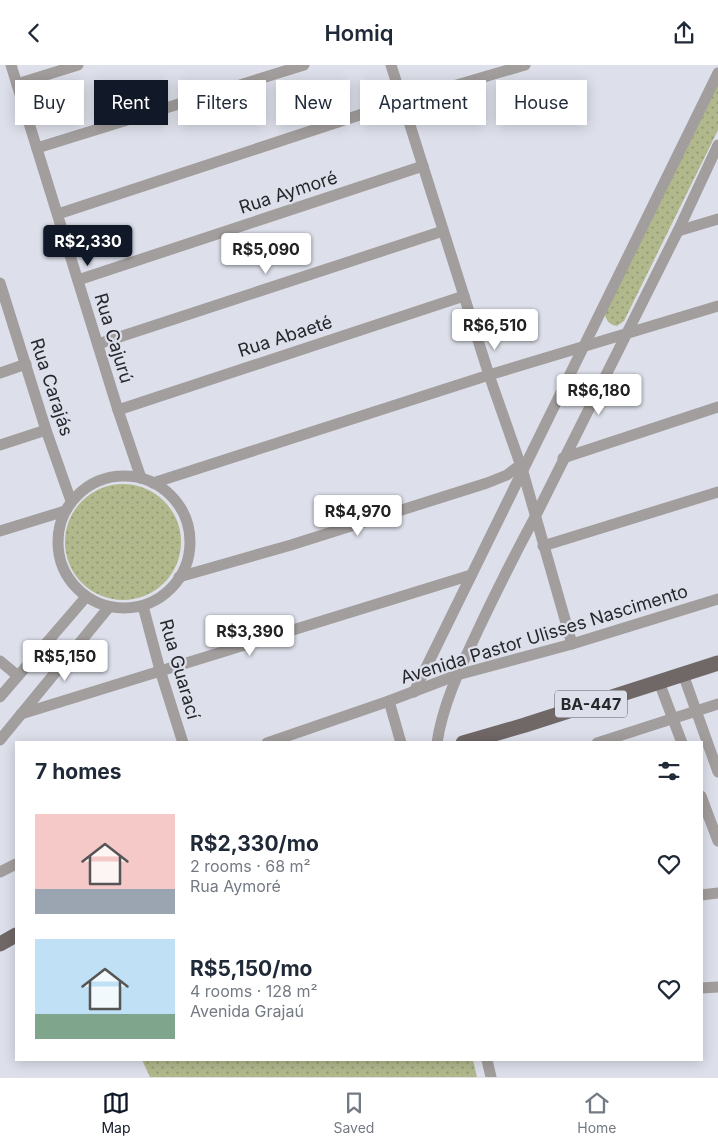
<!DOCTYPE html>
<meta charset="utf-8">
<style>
body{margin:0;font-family:Inter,sans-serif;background:#f2f2f3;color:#1f2937;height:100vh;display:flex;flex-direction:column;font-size:19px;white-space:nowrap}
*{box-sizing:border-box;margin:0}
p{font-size:16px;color:#747a83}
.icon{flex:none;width:28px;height:28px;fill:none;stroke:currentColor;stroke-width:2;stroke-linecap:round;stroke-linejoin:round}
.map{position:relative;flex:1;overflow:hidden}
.drawer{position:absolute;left:15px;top:676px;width:688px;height:320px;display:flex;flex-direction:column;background:#fff;border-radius:0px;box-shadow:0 2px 12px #0003}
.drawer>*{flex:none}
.guide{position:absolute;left:15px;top:15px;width:689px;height:45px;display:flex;gap:10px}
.price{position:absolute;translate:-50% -42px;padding:0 11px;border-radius:5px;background:#fff;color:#222;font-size:16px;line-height:32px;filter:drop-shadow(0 1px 2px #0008)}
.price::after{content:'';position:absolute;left:50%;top:30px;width:15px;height:11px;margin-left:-8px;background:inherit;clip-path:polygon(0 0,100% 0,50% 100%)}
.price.current{background:#111827;color:#fff}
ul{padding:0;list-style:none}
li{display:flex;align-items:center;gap:15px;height:125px;padding:0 20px}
li span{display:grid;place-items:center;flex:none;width:140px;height:100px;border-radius:0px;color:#555}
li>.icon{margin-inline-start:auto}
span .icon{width:60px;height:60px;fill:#fffc;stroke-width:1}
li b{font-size:21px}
h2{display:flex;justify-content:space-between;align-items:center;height:60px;padding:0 20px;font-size:21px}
.chip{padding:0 18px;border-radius:0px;background:#fff;box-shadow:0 2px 12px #0003;font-size:18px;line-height:45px}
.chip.current{background:#111827;color:#fff}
header{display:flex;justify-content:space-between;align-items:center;height:65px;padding:0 20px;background:#fff;font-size:22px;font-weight:600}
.tabs{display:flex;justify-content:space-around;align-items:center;height:70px;border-top:1px solid #e0e1e3;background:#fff;font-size:14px;color:#747a83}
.tabs a{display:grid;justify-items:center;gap:2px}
.tabs .current{color:#111827}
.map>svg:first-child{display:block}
.grass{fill:url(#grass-dots)}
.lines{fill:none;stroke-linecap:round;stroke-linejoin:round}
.minor{stroke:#a39e9e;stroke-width:11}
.major{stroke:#706767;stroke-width:15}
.labels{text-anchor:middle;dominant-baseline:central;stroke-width:4.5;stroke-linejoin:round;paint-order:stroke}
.shield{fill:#dde0ea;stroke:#5d5e64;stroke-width:1}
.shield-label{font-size:16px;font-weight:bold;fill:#26272b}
.street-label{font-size:18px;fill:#26272b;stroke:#dde0ea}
</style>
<header><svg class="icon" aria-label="back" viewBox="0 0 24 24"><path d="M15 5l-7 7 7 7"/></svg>Homiq<svg class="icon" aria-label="share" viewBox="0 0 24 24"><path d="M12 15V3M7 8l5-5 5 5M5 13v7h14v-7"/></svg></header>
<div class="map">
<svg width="718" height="1012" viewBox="0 0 718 1012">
<defs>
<pattern id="grass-dots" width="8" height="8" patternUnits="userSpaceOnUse" patternTransform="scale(1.25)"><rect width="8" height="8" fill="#b1b88c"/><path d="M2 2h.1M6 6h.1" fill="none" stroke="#909673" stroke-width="1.8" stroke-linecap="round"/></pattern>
</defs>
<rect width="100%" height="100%" fill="#dde0ea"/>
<g class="grass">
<path d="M718,19V65L624,256L617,261C610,260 606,256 605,249Z"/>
<circle cx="123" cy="477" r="58"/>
<path d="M142,995H473L477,1012H150Z"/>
</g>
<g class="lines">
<g class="minor">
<path d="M11,0L118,345L141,413"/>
<path d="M391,0L489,310L523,407L572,579"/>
<path d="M17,19L78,0"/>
<path d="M37,83L304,0"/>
<path d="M58,149L402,36L525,0"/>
<path d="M678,166L718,154"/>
<path d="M78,215L423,101"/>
<path d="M0,218L46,365L71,436"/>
<path d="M98,279L443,166"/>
<path d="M0,308L26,299"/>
<path d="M118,345L464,231"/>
<path d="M0,380L46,365"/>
<path d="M563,393L718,342"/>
<circle cx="124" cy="477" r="66"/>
<path d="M153,418L489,310L718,241"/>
<path d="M0,466L65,446"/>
<path d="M543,481L718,427"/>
<path d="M179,512L291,480L487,418L507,410L520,400"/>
<path d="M143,541L160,605L183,678"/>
<path d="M0,596L18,611"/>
<path d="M683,609L718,707"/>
<path d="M659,617L682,678"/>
<path d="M414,627L718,8"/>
<path d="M0,632L86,532"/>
<path d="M389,636L401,678"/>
<path d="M21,649L471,510"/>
<path d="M0,675L109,542"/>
<path d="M267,678L389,636L457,610L572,579L718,534"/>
<path d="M437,678C443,637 462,600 479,563C497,525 516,487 536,450L678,166L718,80"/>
<path d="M597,678L718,639"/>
<path d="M701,731L718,776"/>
<path d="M0,807L16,799"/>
<path d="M701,830L718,828"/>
<path d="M701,923L718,922"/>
<path d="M487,995L491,1012"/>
</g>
<g class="major">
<path d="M463,678L525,660L718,598"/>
<path d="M0,879L16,870"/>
</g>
</g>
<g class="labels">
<rect class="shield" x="555" y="625.5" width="72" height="27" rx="4"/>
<g class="shield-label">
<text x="591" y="639">BA-447</text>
</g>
<g class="street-label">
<text transform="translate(288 127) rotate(-18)">Rua Aymoré</text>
<text transform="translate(285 271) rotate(-18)">Rua Abaeté</text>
<text transform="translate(114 273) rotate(73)">Rua Cajurú</text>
<text transform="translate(52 322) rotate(72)">Rua Carajás</text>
<text transform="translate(544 569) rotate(-17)">Avenida Pastor Ulisses Nascimento</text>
<text transform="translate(180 604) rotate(74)">Rua Guarací</text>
</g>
</g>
</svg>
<b class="price current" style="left:88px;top:202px">R$2,330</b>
<b class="price" style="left:266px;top:210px">R$5,090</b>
<b class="price" style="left:495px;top:286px">R$6,510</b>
<b class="price" style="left:599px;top:351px">R$6,180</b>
<b class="price" style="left:358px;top:472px">R$4,970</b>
<b class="price" style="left:250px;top:592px">R$3,390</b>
<b class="price" style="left:65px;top:617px">R$5,150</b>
<div class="guide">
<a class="chip">Buy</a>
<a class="chip current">Rent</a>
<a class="chip">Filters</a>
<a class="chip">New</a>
<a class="chip">Apartment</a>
<a class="chip">House</a>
</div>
<section class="drawer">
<h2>7 homes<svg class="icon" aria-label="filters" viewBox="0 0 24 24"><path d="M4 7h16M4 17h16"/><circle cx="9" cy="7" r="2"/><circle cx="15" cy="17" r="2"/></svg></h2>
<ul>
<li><span style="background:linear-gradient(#f6c9c9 75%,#9aa5b1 0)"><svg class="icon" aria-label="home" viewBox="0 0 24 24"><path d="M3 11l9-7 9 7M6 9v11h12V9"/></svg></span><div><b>R$2,330/mo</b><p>2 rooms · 68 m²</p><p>Rua Aymoré</p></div><svg class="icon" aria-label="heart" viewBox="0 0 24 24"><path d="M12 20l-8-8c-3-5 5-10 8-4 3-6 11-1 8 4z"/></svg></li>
<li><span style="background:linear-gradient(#bfe0f5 75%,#7fa58c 0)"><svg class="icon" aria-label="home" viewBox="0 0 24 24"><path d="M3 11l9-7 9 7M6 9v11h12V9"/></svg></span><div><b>R$5,150/mo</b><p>4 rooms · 128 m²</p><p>Avenida Grajaú</p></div><svg class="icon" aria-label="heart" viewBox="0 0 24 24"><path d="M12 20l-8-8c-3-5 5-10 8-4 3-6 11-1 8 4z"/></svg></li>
</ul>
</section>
</div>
<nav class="tabs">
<a class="current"><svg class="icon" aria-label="map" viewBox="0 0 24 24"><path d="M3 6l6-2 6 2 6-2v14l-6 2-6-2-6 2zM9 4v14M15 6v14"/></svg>Map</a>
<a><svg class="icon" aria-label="saved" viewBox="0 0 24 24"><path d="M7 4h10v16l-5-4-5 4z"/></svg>Saved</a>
<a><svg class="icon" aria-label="home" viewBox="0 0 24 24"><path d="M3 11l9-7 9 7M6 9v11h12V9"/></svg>Home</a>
</nav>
